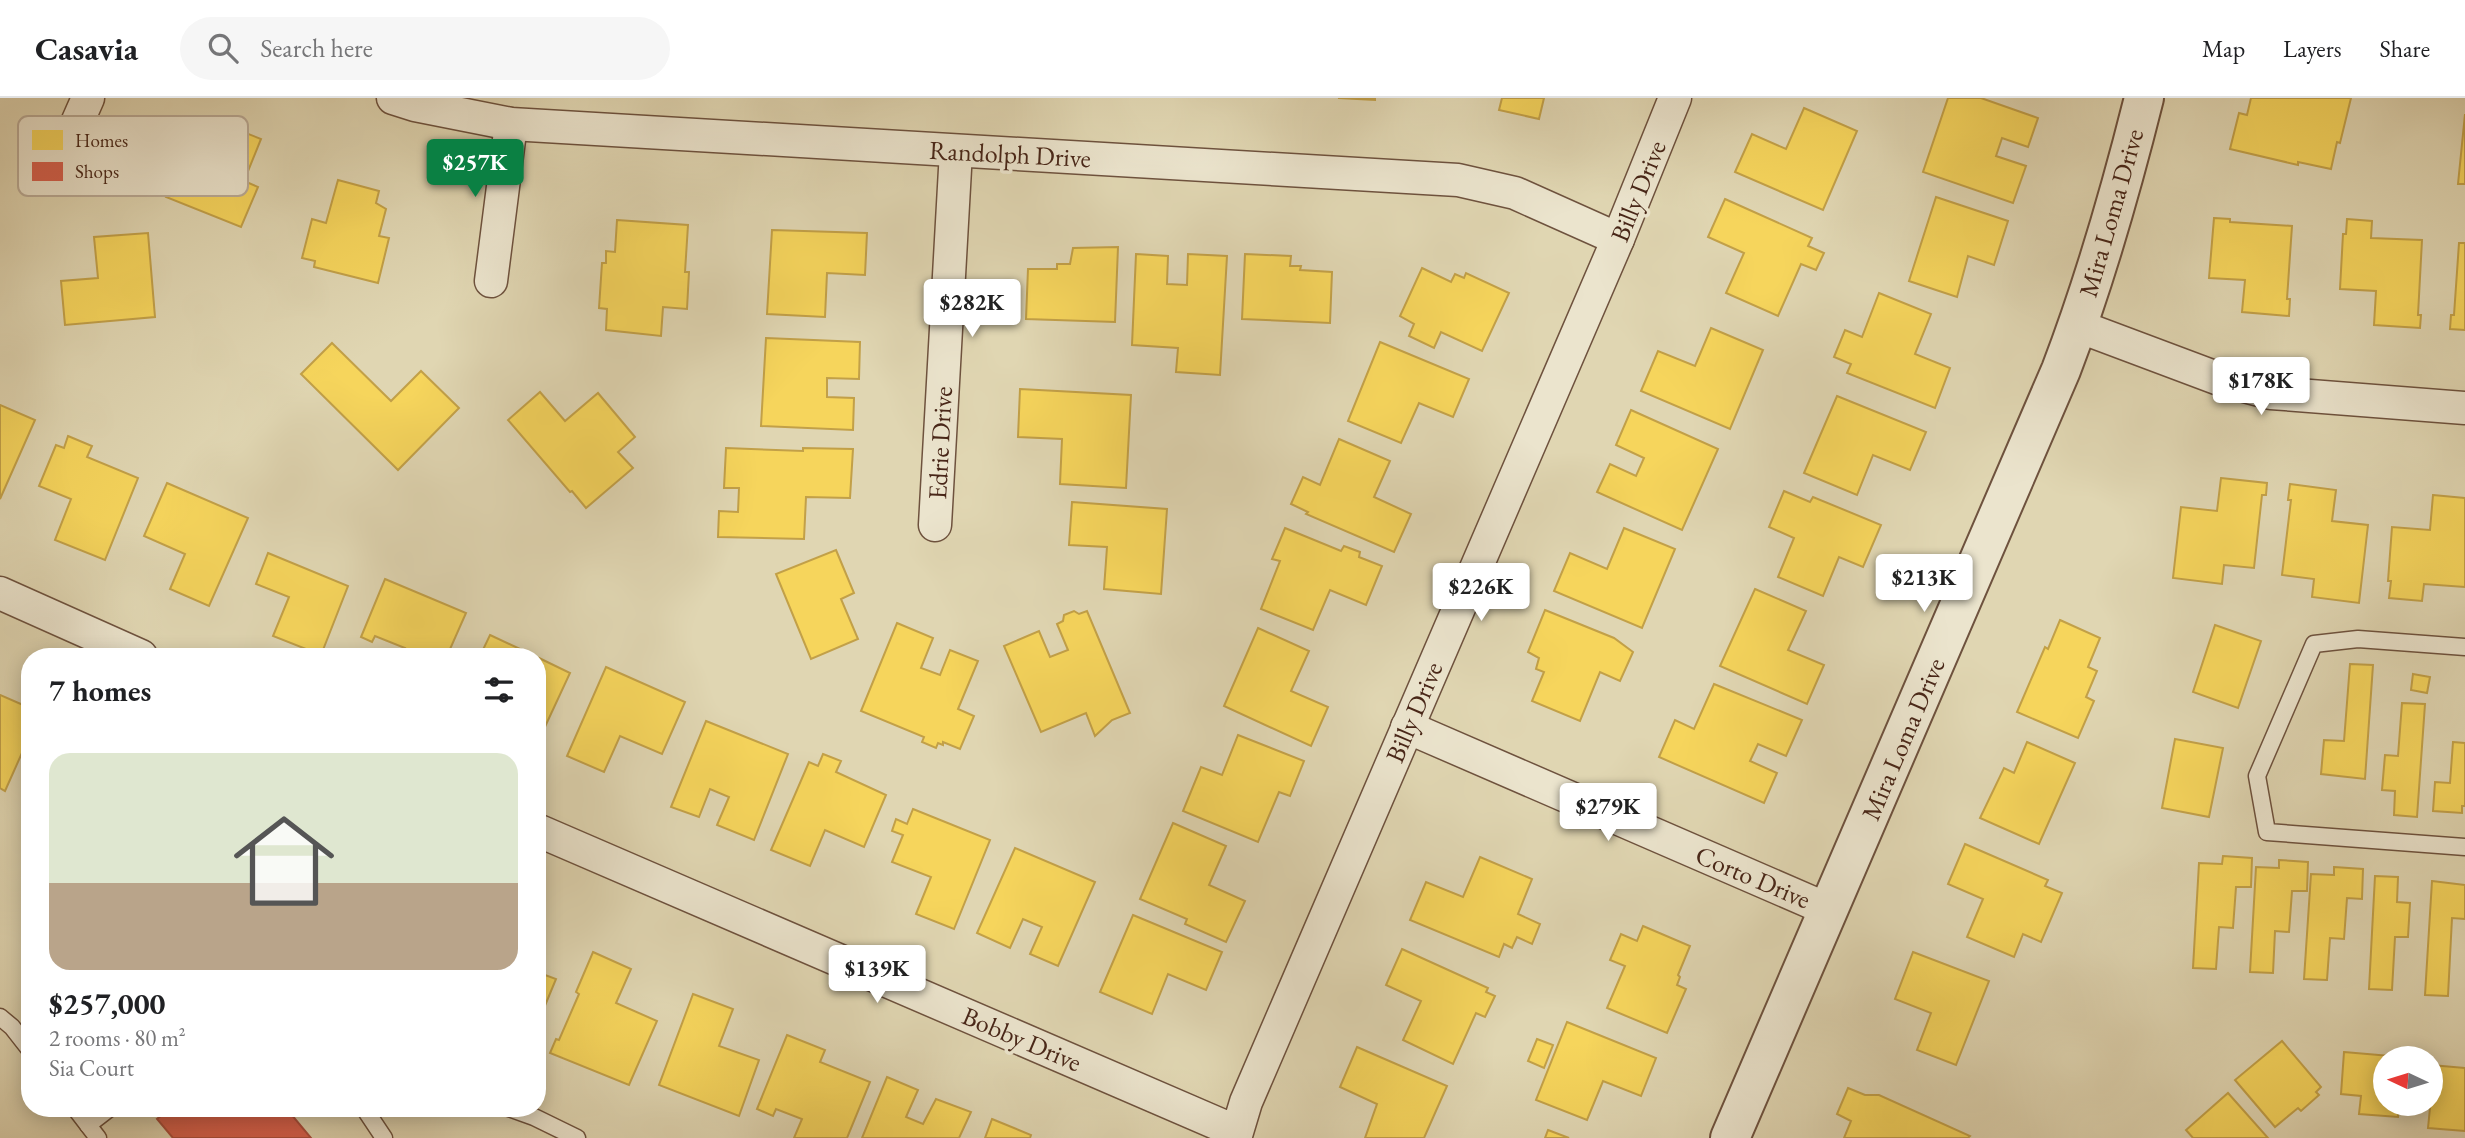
<!DOCTYPE html>
<meta charset="utf-8">
<style>
body{margin:0;font-family:"EB Garamond",serif;background:#f6f6f6;color:#202124;height:100vh;display:flex;flex-direction:column;font-size:26px;white-space:nowrap}
*{box-sizing:border-box;margin:0}
p{font-size:23px;color:#757577}
.icon{flex:none;width:38px;height:38px;fill:none;stroke:currentColor;stroke-width:2;stroke-linecap:round;stroke-linejoin:round}
.map{position:relative;flex:1;overflow:hidden}
.side{position:absolute;left:21px;top:550px;width:525px;height:469px;display:flex;flex-direction:column;background:#fff;border-radius:28px;box-shadow:0 4px 18px #0003}
.side>*{flex:none}
.needle{width:46px;rotate:274deg}
.tools{position:absolute;left:2373px;top:948px;display:grid;gap:14px}
.tools a{display:grid;place-items:center;width:70px;height:70px;border-radius:50%;background:#fff;box-shadow:0 4px 18px #0003;font-size:35px}
.price{position:absolute;translate:-50% -60px;padding:0 16px;border-radius:7px;background:#fff;color:#222;font-size:23px;line-height:46px;filter:drop-shadow(0 2px 4px #0008)}
.price::after{content:'';position:absolute;left:50%;top:42px;width:21px;height:16px;margin-left:-10px;background:inherit;clip-path:polygon(0 0,100% 0,50% 100%)}
.price.current{background:#0b8043;color:#fff}
ul{padding:0;list-style:none}
li{display:grid;align-content:center;gap:14px;height:371px;padding:0 28px}
li+li{border-top:2px solid #e0e0e0}
li span{display:grid;place-items:center;height:217px;border-radius:21px;color:#555}
li>.icon{margin-inline-start:auto}
span .icon{width:126px;height:126px;fill:#fffc;stroke-width:1}
li b{font-size:30px}
h2{display:flex;justify-content:space-between;align-items:center;height:84px;padding:0 28px;font-size:30px}
header{display:flex;align-items:center;gap:42px;box-sizing:border-box;height:98px;padding:0 35px;background:#fff;border-bottom:2px solid #e0e0e0}
header strong{font-size:33px}
nav{display:flex;gap:38px;margin-inline-start:auto;font-size:24px}
.search{width:490px;height:63px;background:#f6f6f6;display:flex;align-items:center;gap:18px;box-sizing:border-box;padding:0 24px;border-radius:38px;color:#757577;font-size:26px}
.map>svg:first-child{display:block}
.homes{fill:#f6d55c;stroke:#c2a048;stroke-width:2}
.shops{fill:#d6604d;stroke:#ab4f3d;stroke-width:2}
.lines{fill:none;stroke-linecap:round;stroke-linejoin:round}
.service-casing{stroke:#6e523e;stroke-width:19}
.minor-casing{stroke:#6e523e;stroke-width:35}
.tertiary-casing{stroke:#6e523e;stroke-width:42}
.service{stroke:#ebe4cd;stroke-width:16}
.minor{stroke:#ebe4cd;stroke-width:32}
.tertiary{stroke:#ebe4cd;stroke-width:38}
.labels{text-anchor:middle;dominant-baseline:central;stroke-width:7;stroke-linejoin:round;paint-order:stroke}
.street-label{font-size:26px;fill:#482618;stroke:#ebe4cd}
.key{fill:#ebe4cd;stroke:#baab97;stroke-width:2}
.key-label{font-size:19px;fill:#482618}
</style>
<header>
<strong>Casavia</strong>
<div class="search"><svg class="icon" aria-label="search" viewBox="0 0 24 24"><circle cx="10" cy="10" r="6"/><path d="M15 15l6 6"/></svg>Search here</div>
<nav><a>Map</a><a>Layers</a><a>Share</a></nav>
</header>
<div class="map">
<svg width="2465" height="1040" viewBox="0 0 2465 1040">
<rect width="100%" height="100%" fill="#e0d6b2"/>
<filter id="stains"><feTurbulence type="fractalNoise" baseFrequency=".00286" numOctaves="4"/><feColorMatrix values="0 0 0 0 .2 0 0 0 0 .09 0 0 0 0 .02 0 0 0 .5 -.17"/></filter>
<radialGradient id="worn" r=".72"><stop offset=".6" stop-color="#630" stop-opacity="0"/><stop offset="1" stop-color="#630" stop-opacity=".3"/></radialGradient>
<g class="homes">
<path d="M1338,0H1375V2Z"/>
<path d="M1502,0H1544L1539,21L1499,12Z"/>
<path d="M1948,0H1981L2038,20L2028,49L2002,40L1996,58L2026,68L2013,105L1923,74Z"/>
<path d="M2251,0H2351L2340,45L2337,44L2331,71L2298,64V67L2230,51L2239,15L2247,17Z"/>
<path d="M1804,10L1857,33L1823,112L1735,74L1752,36L1786,51Z"/>
<path d="M2465,16V86H2458Z"/>
<path d="M213,22L261,41L244,83L258,89L241,129L166,99L184,55L189,57L193,48L200,51Z"/>
<path d="M338,82L379,93L376,105L386,111L379,138L389,140L378,185L314,169L315,163L302,160L312,121L326,125Z"/>
<path d="M1936,99L2008,123L1994,167L1968,158L1957,199L1909,183Z"/>
<path d="M1725,101L1812,140L1808,148L1824,155L1816,172L1801,166L1778,218L1726,195L1744,155L1708,139Z"/>
<path d="M2214,120L2230,121V124L2292,128L2287,201H2290L2289,218L2242,214L2245,182L2209,180Z"/>
<path d="M2347,121L2372,123L2371,140L2422,142L2418,217H2421L2420,230L2374,227L2376,193L2340,191L2343,136H2346Z"/>
<path d="M617,122L688,127L685,174H689L687,211L663,209L661,238L606,232L607,211L599,210L602,165H606V153L615,154Z"/>
<path d="M772,132L867,135L865,177L827,175L825,219L767,216Z"/>
<path d="M148,135L155,219L65,227L61,183L98,180L94,139Z"/>
<path d="M2459,145H2465V232L2450,231L2451,217H2454Z"/>
<path d="M1118,149L1115,224L1026,221L1028,171H1057V166H1070L1073,150Z"/>
<path d="M1136,156L1168,158L1167,186L1187,187L1188,156L1227,158L1220,277L1176,274L1178,250L1132,247Z"/>
<path d="M1245,156L1291,158L1290,168H1301L1300,172L1332,174L1330,225L1242,221Z"/>
<path d="M1422,170L1451,184L1455,176L1464,180L1466,175L1509,195L1482,253L1441,234L1434,250L1409,238L1414,226L1400,218Z"/>
<path d="M1879,195L1931,216L1915,256L1950,270L1935,310L1847,275L1851,266L1834,259L1845,232L1862,239Z"/>
<path d="M1711,230L1763,252L1730,331L1641,293L1658,253L1695,268Z"/>
<path d="M766,240L860,244L859,281L827,280V299L854,300L853,332L761,328Z"/>
<path d="M1380,244L1469,281L1453,319L1419,305L1401,345L1348,323Z"/>
<path d="M332,245L391,303L421,273L459,310L398,372L301,276Z"/>
<path d="M1020,291L1131,297L1126,390L1060,386L1062,341L1018,339Z"/>
<path d="M540,294L565,323L598,295L635,339L618,354L633,370L586,410L572,393L570,394L508,322Z"/>
<path d="M1837,298L1926,334L1910,372L1873,357L1857,397L1804,375Z"/>
<path d="M0,307L35,322L0,401Z"/>
<path d="M1631,312L1718,351L1682,432L1597,394L1610,366L1636,378L1644,360L1616,347Z"/>
<path d="M68,338L92,348L87,359L138,380L105,462L55,442L71,401L39,388L56,347L64,350Z"/>
<path d="M1339,341L1390,363L1374,399L1411,416L1394,454L1306,416L1308,414L1291,406L1303,379L1320,387Z"/>
<path d="M726,350L803,353V350L853,351L850,400L806,399L804,441L718,439L719,413L738,414L739,390H724Z"/>
<path d="M2221,380L2267,385L2266,397H2262L2254,470L2224,467L2222,486L2173,480L2181,409L2217,413Z"/>
<path d="M167,385L248,420L209,508L170,491L185,456L144,438Z"/>
<path d="M2290,386L2336,392L2332,423L2368,427L2359,505L2312,499L2314,481L2282,477L2291,402H2288Z"/>
<path d="M1784,393L1810,404L1813,399L1881,427L1863,469L1839,459L1823,498L1778,479L1794,440L1769,429Z"/>
<path d="M2433,397L2465,400V489L2424,486L2422,503L2389,500L2391,483H2388L2392,429L2430,432Z"/>
<path d="M1072,404L1167,411L1161,496L1104,491L1107,449L1069,447Z"/>
<path d="M1285,430L1341,453L1344,448L1360,454L1359,459L1382,468L1366,507L1330,492L1313,532L1261,511L1280,463L1272,461Z"/>
<path d="M1624,430L1675,451L1642,530L1554,493L1570,455L1607,471Z"/>
<path d="M836,452L854,495L841,501L858,541L811,561L776,476Z"/>
<path d="M268,455L348,488L321,557L273,538L289,499L256,486Z"/>
<path d="M385,481L466,515L447,558H401L405,550L375,538L372,544L361,539Z"/>
<path d="M1755,491L1806,513L1788,552L1824,567L1807,606L1720,568Z"/>
<path d="M1545,512L1614,540L1633,554L1620,583L1600,574L1580,623L1532,603L1544,574L1536,571L1539,560L1528,554Z"/>
<path d="M1074,513L1079,516L1087,513L1130,615L1112,622L1095,638L1086,615L1041,634L1004,548L1039,533L1050,559L1068,552L1057,526L1063,523L1064,517Z"/>
<path d="M2060,522L2100,540L2088,569L2097,573L2086,599L2094,603L2078,640L2017,614L2045,549L2048,551Z"/>
<path d="M897,525L933,540L921,570L940,577L950,552L978,563L958,611L974,618L960,651L943,644V647L938,645L936,650L922,644L924,639L861,613Z"/>
<path d="M2215,527L2261,543L2238,610L2193,594Z"/>
<path d="M1258,530L1309,553L1291,593L1328,609L1311,648L1224,608Z"/>
<path d="M490,537L535,558H480Z"/>
<path d="M537,559L570,575L537,646Z"/>
<path d="M2350,566L2373,567L2365,681L2321,676L2324,642L2344,643Z"/>
<path d="M606,569L685,604L662,656L620,638L604,674L567,658Z"/>
<path d="M2413,576L2430,579L2427,595L2411,592Z"/>
<path d="M1714,586L1802,622L1786,658L1758,646L1750,663L1777,675L1764,705L1659,659L1675,622L1694,631Z"/>
<path d="M0,597L30,610V637L5,693L0,690Z"/>
<path d="M2402,605L2425,606L2417,719L2394,717L2395,693L2382,692L2385,657L2398,658Z"/>
<path d="M706,623L788,656L754,742L717,727L729,699L710,691L699,719L671,709Z"/>
<path d="M1238,637L1304,663L1290,698L1279,694L1258,744L1183,713L1201,669L1222,677Z"/>
<path d="M2175,641L2223,650L2209,719L2162,710Z"/>
<path d="M2027,644L2075,665L2039,746L1980,720L2004,670L2014,675Z"/>
<path d="M2453,644L2465,645V708H2462V715L2433,713L2435,684L2450,685Z"/>
<path d="M823,656L841,663L836,674L886,697L864,749L825,732L810,768L771,752L809,664L818,668Z"/>
<path d="M913,711L990,742L954,831L916,816L931,779L892,764L903,737L892,733L896,721L907,726Z"/>
<path d="M1173,725L1226,748L1209,787L1245,803L1226,844L1185,826L1187,821L1140,801Z"/>
<path d="M1965,746L2048,782L2045,788L2062,795L2041,844L2023,836L2014,859L1967,839L1983,801L1948,786Z"/>
<path d="M1015,750L1095,784L1058,868L1030,856L1042,829L1023,821L1010,850L977,835Z"/>
<path d="M2223,758L2252,760L2251,789H2236L2233,830L2219,829L2216,871L2193,870L2199,765L2222,766Z"/>
<path d="M1480,759L1532,781L1518,816L1540,826L1532,846L1517,839L1512,850L1504,846L1499,859L1410,822L1426,784L1463,799Z"/>
<path d="M2279,762L2308,764L2307,793H2292L2289,834L2275,833L2273,875L2250,874L2256,769L2279,770Z"/>
<path d="M2334,769L2363,771L2362,801L2347,800L2344,841L2330,840L2327,882L2304,881L2311,776L2334,777Z"/>
<path d="M2375,778L2398,779L2397,804L2410,805L2408,839H2395L2392,892L2369,891Z"/>
<path d="M2432,783L2465,787V821L2452,820L2448,898L2425,897Z"/>
<path d="M1133,817L1222,854L1206,892L1168,876L1152,916L1100,894Z"/>
<path d="M1643,828L1690,848L1678,877L1680,879L1677,887L1686,891L1667,935L1607,910L1625,868L1610,862L1621,836L1637,843Z"/>
<path d="M1402,851L1488,890L1486,894L1495,898L1485,919L1476,915L1453,966L1403,942L1421,903L1386,887Z"/>
<path d="M593,854L631,871L616,905L657,923L629,987L550,955L556,941L559,942L579,896L576,894Z"/>
<path d="M1913,854L1989,883L1956,967L1917,952L1931,915L1895,901Z"/>
<path d="M537,874L556,881L537,927Z"/>
<path d="M693,896L733,911L719,948L759,962L739,1018L659,987Z"/>
<path d="M1567,924L1656,960L1641,998L1603,983L1587,1022L1536,1002Z"/>
<path d="M787,937L825,952L820,964L870,984L847,1040H794L802,1021L776,1011L773,1018L757,1011Z"/>
<path d="M1537,941L1553,947L1544,970L1528,963Z"/>
<path d="M2282,943L2321,989L2316,994L2319,997L2301,1013L2298,1010L2275,1029L2235,982Z"/>
<path d="M1357,949L1447,988L1424,1040H1365L1377,1006L1340,989Z"/>
<path d="M2344,954L2402,959L2385,961V1006H2399L2398,1019L2359,1016L2361,998L2341,996Z"/>
<path d="M2431,967L2465,970V1033L2428,1030L2430,1010L2409,1009V1006H2431Z"/>
<path d="M887,979L918,992L906,1019L923,1026L936,1001L971,1014L959,1040H862Z"/>
<path d="M1848,990L1865,997H1879L1970,1038L1968,1040H1844L1851,1023L1837,1016Z"/>
<path d="M2228,995L2268,1040H2193L2186,1032Z"/>
<path d="M992,1021L1031,1037L1030,1040H985Z"/>
<path d="M1548,1032L1569,1040H1545Z"/>
</g>
<path class="shops" d="M171,1010H286L311,1040H173L157,1021Z"/>
<g class="lines">
<defs>
<g id="service">
<path d="M2465,549L2358,541L2314,546L2257,678L2267,734L2465,749"/>
<path d="M0,919L12,929L30,952"/>
<path d="M75,1010L98,1040"/>
<path d="M364,1010L384,1040"/>
<path d="M509,1010L534,1019L577,1040"/>
<path d="M88,1027L110,1010"/>
</g>
<g id="minor">
<path d="M393,0L415,7L511,26L1458,82L1515,95L1618,141"/>
<path d="M77,25L88,0"/>
<path d="M491,183L511,26"/>
<path d="M2078,228L2222,282L2271,295L2465,310"/>
<path d="M935,427L956,53"/>
<path d="M0,495L141,558"/>
<path d="M1407,629L1829,812"/>
<path d="M537,732L1237,1034L1246,1004L1618,141L1675,0"/>
</g>
<path id="tertiary" d="M1730,1040L2061,272C2095,183 2121,92 2144,0"/>
</defs>
<use href="#service" class="service-casing"/>
<use href="#minor" class="minor-casing"/>
<use href="#tertiary" class="tertiary-casing"/>
<use href="#service" class="service"/>
<use href="#minor" class="minor"/>
<use href="#tertiary" class="tertiary"/>
</g>
<g class="labels">
<g class="street-label">
<text transform="translate(1010 56) rotate(3)">Randolph Drive</text>
<text transform="translate(1638 93) rotate(-68)">Billy Drive</text>
<text transform="translate(2111 115) rotate(-74)">Mira Loma Drive</text>
<text transform="translate(940 345) rotate(-87)">Edrie Drive</text>
<text transform="translate(1414 614) rotate(-67)">Billy Drive</text>
<text transform="translate(1903 641) rotate(-67)">Mira Loma Drive</text>
<text transform="translate(1753 779) rotate(23)">Corto Drive</text>
<text transform="translate(1022 941) rotate(23)">Bobby Drive</text>
</g>
</g>
<rect x="18" y="18" width="230" height="80" rx="10" class="key"/>
<rect x="32" y="32" width="31" height="20" fill="#f6d55c"/>
<rect x="32" y="64" width="31" height="19" fill="#d6604d"/>
<g class="key-label">
<text x="75" y="49">Homes</text>
<text x="75" y="80">Shops</text>
</g>
<rect width="100%" height="100%" filter="url(#stains)"/>
<rect width="100%" height="100%" fill="url(#worn)"/>
</svg>
<div class="tools">
<a><svg class="needle" viewBox="-14 -14 28 28"><path d="M0-13l5 13h-10z" fill="#e53935"/><path d="M0 13l5-13h-10z" fill="#757577"/></svg></a>
</div>
<b class="price current" style="left:475px;top:101px">$257K</b>
<b class="price" style="left:972px;top:241px">$282K</b>
<b class="price" style="left:2261px;top:319px">$178K</b>
<b class="price" style="left:1924px;top:516px">$213K</b>
<b class="price" style="left:1481px;top:525px">$226K</b>
<b class="price" style="left:1608px;top:745px">$279K</b>
<b class="price" style="left:877px;top:907px">$139K</b>
<section class="side">
<h2>7 homes<svg class="icon" aria-label="filters" viewBox="0 0 24 24"><path d="M4 7h16M4 17h16"/><circle cx="9" cy="7" r="2"/><circle cx="15" cy="17" r="2"/></svg></h2>
<ul>
<li><span style="background:linear-gradient(#dfe7d0 60%,#b9a48a 0)"><svg class="icon" aria-label="home" viewBox="0 0 24 24"><path d="M3 11l9-7 9 7M6 9v11h12V9"/></svg></span><div><b>$257,000</b><p>2 rooms · 80 m²</p><p>Sia Court</p></div></li>
</ul>
</section>
</div>
